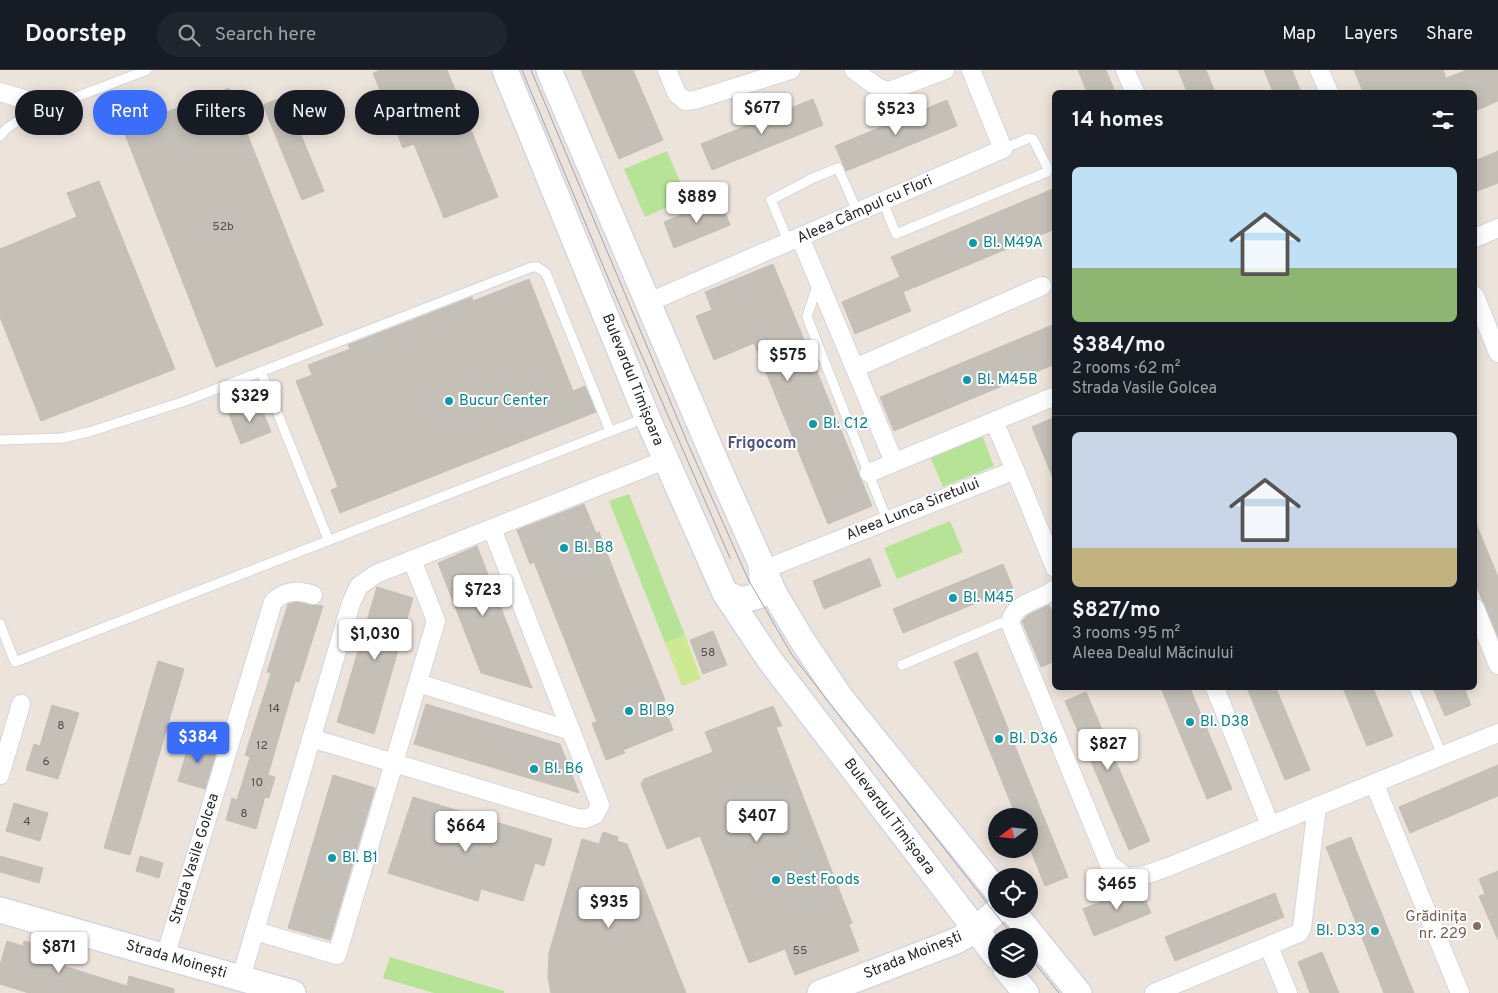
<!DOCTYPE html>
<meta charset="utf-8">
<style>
body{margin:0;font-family:Overpass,sans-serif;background:#20242c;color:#f1f3f6;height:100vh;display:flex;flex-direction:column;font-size:19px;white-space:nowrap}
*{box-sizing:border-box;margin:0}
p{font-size:16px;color:#9ea1a6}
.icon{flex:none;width:28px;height:28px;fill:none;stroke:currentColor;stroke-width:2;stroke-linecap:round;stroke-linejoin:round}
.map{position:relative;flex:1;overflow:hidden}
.side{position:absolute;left:1052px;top:20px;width:425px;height:600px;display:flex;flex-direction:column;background:#171b24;border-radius:8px;box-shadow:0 2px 12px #0003}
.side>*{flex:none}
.top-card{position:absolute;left:15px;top:20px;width:475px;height:45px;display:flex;gap:10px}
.needle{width:32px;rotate:254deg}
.buttons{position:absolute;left:988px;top:738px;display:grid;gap:10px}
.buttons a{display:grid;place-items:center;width:50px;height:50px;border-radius:50%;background:#171b24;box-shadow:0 2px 12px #0003;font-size:25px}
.price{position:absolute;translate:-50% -42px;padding:0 11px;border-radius:5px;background:#fff;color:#222;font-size:16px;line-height:32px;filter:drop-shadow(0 1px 2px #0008)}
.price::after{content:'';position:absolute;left:50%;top:30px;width:15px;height:11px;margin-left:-8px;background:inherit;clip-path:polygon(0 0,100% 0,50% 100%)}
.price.active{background:#3a6efa;color:#fff}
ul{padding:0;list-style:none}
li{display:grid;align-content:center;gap:10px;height:265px;padding:0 20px}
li+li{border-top:1px solid #363941}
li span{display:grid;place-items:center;height:155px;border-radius:8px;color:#555}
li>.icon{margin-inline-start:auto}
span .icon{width:90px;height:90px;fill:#fffc;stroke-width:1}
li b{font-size:21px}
h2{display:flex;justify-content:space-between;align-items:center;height:60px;padding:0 20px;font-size:21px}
.pill{padding:0 18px;border-radius:22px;background:#171b24;box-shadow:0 2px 12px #0003;font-size:18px;line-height:45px}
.pill.active{background:#3a6efa;color:#fff}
header{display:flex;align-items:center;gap:30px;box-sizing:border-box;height:70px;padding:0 25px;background:#171b24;border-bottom:1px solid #363941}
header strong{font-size:24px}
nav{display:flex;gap:28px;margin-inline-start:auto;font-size:18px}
.search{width:350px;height:45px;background:#20242c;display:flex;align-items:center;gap:12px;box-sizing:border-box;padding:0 18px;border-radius:28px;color:#9ea1a6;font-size:19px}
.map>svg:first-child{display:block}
.green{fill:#b7e397}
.pitch{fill:#cdea93}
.building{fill:#c4bfb7;stroke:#c7bfb5}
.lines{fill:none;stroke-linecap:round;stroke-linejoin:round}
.lane-casing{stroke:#d1d6e3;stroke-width:11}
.street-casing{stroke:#d1d6e3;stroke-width:20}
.secondary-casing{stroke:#d1d6e3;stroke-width:28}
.lane{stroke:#fff;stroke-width:9}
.street{stroke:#fff;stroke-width:18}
.secondary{stroke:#fff;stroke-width:25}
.tram{stroke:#9ea3b4;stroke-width:1}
.culture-dot{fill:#0f9aa8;stroke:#fff;stroke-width:2}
.education-dot{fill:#8d6e63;stroke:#fff;stroke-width:2}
.labels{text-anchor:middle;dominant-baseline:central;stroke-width:4;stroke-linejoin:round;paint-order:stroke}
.number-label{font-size:12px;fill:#504f4d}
.street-label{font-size:15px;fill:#2a2a2a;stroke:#fff}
.culture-label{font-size:15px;fill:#0d838f;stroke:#fff;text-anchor:start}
.education-label{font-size:15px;fill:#785e54;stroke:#fff;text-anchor:end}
.neighbourhood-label{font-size:16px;font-weight:bold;fill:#4a577a;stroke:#fff}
</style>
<header>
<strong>Doorstep</strong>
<div class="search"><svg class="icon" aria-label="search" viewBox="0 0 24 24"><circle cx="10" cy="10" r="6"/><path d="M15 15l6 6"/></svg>Search here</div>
<nav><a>Map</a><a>Layers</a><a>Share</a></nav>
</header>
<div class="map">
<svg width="1498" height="923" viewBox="0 0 1498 923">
<rect width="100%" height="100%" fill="#ece3db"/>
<g class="green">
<path d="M667,81L687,128L645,147L624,99Z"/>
<path d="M982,365L994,396L943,417L930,386Z"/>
<path d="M629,424L685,565L665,573L609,431Z"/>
<path d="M950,451L963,482L897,509L884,478Z"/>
<path d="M390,887L504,921V923H434L383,908Z"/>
</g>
<path class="pitch" d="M685,565L701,609L682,616L665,573Z"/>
<g class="building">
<path d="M381,0H447L498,127L444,148L414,74L403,78L373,3Z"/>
<path d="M581,0H633L663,70L619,89Z"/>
<path d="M1078,0H1106L1115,22H1087Z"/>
<path d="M1178,0H1206L1215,22H1187Z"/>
<path d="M1264,0H1292L1301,22H1273Z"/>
<path d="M1354,0H1443L1446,8L1467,0H1498V31L1475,41V22H1363Z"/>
<path d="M229,18L323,255L216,297L123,59Z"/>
<path d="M285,26L324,121L302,130L263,35Z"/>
<path d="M813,29L823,55L712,100L701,74Z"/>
<path d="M947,30L957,56L846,101L835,76Z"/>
<path d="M1498,81V113L1475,122V91Z"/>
<path d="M99,111L175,299L41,351L0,247V179L77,147L67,123Z"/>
<path d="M1055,118V159L903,222L911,241L855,264L842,232L900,207L891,187Z"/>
<path d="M720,129L730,155L674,178L664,152Z"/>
<path d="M773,194L872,436L828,454L754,273L714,290L696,246L712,240L705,222Z"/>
<path d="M529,209L573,321L585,316L596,342L340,443L331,420L338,417L296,311L312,305L308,295L350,279L348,275L472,227L473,231Z"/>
<path d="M1055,254V294L894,361L880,327Z"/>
<path d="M259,332L271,362L241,374L229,344Z"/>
<path d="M1055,347V413L1032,357Z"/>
<path d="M584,434L596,463L599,462L618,512L665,630L662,631L673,660L623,680L625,683L606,690L592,653L597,652L534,492L530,494L517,460Z"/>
<path d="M1475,451L1498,507V567L1475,513Z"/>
<path d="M477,476L532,618L481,603L438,493Z"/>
<path d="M870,488L881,516L824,539L813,511Z"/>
<path d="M1003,494L1013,518L903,563L893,539Z"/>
<path d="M377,517L413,528L374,664L337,652Z"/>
<path d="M297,532L323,536L299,612L295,611L268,705L275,707L269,728L265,727L256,759L226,750L232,728L237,730L250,687L245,685L271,603L267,602L288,534Z"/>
<path d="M1049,535L1055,548V591L1041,597L1022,551L1028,545Z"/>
<path d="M713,561L727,595L703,604L690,570Z"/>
<path d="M977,582L1068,807L1045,816L1029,776V746H1016L954,592Z"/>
<path d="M158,591L184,599L130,785L104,778Z"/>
<path d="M1161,618H1190L1232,719L1207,729Z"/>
<path d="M1247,618H1276L1310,700L1285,710Z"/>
<path d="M1343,618H1373L1393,666L1367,676Z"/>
<path d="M1433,618H1464L1471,635L1445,646Z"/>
<path d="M1086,622L1150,771L1129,780L1065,631Z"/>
<path d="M426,634L560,674L579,723L414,674Z"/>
<path d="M52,635L79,643L58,709L26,700L34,674L40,676Z"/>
<path d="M773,636L782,656L776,657L852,853L849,855L859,881L795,905L785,879L749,893L700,766L667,779L641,714L644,709L713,682L705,662Z"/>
<path d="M191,668L218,677L205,719L178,711Z"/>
<path d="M1498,695V726L1410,763L1399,737Z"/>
<path d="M333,705L375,718L330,870L288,858Z"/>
<path d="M413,727L552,769L544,796L535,793L523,831L481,819L478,831L388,803Z"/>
<path d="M14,733L48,743L40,771L6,761Z"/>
<path d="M603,762L618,767L617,771L627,774L686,923H551L548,907L549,883L582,769L599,774Z"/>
<path d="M1351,767L1364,800L1414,923H1384L1326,777Z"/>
<path d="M0,786L43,798L39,813L0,802Z"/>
<path d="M140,786L163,793L159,808L136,801Z"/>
<path d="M1498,801V870L1479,826L1485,824L1479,809Z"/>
<path d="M1139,816L1151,843L1094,866L1083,839Z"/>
<path d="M1275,823L1284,847L1175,891L1165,867Z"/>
<path d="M7,871L23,876L24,871L68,881L64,896L127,916L129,906L174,919V923H29L0,914V895Z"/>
<path d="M1322,882L1339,923H1310L1298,892Z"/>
</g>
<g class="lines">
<defs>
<g id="lane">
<path d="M0,66L7,58L24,47L147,0"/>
<path d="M883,132L896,164L1047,102V97L1033,69L1029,68L1003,79"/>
<path d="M789,173L771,130L813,108L838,98L858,143"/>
<path d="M818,213L807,247L887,450"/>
<path d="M261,302L328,469"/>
<path d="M0,370L62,368L89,362L185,331L532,197H537L546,203L610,361"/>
<path d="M0,554L15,592L645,348"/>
<path d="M902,595L1001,553H1010"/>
<path d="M1414,618L1442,685"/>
</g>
<g id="street">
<path d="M667,0L677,24L685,31L695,30L791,0"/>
<path d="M854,0L877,17L884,20H892L945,0"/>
<path d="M1125,0L1135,22"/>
<path d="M1319,0L1329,22"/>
<path d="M0,22L51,37"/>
<path d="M800,167L894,392"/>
<path d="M1475,168L1498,158"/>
<path d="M1475,226L1498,283"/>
<path d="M647,233L1003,79L971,0"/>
<path d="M855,298L1042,216"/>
<path d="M1015,400L1055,498"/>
<path d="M869,403L1055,326"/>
<path d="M763,500L1015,400L994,351"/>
<path d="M1055,519C1040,531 1014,532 1010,553L1109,794L1126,807L1145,805L1168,797L1498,663"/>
<path d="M1475,538L1498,595"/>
<path d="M418,613L571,661"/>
<path d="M1215,618L1270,755"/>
<path d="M311,668L577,748L585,749L595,745L600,735L492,459"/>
<path d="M0,705L21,634"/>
<path d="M1374,713L1460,923"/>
<path d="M255,861L337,885L436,551L412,490"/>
<path d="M1269,877L1288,923"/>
<path d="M165,887L273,532C284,520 299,520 313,525"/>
<path d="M241,908L351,533L359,516L376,504L665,390"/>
<path d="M1154,923L1299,863L1302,858L1317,736"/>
</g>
<g id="secondary">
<path d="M505,0L647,347L725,523L769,589L996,886"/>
<path d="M549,0L715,390L775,525L802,570L841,628L996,820"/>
<path d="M725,523L741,530L758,526L763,515L761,495"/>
<path d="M1011,839L1079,923"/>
<path d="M0,840L293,923"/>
<path d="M1006,899L1026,923"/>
<path d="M820,923L956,871L975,860L999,839"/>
</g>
</defs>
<use href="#lane" class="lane-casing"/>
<use href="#street" class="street-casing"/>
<use href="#secondary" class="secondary-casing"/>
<use href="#lane" class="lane"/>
<use href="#street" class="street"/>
<use href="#secondary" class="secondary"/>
<g class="tram">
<path d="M522,0L609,210L730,488"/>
<path d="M531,0L688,374L748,509L792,585L1013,866"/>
<path d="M1029,886L1059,923"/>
</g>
</g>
<g class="culture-dot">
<circle cx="973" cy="173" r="5"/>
<circle cx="967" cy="310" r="5"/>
<circle cx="449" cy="331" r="5"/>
<circle cx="813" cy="354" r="5"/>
<circle cx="564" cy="478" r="5"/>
<circle cx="953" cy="528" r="5"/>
<circle cx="629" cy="641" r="5"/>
<circle cx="1190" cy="652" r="5"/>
<circle cx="999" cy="669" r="5"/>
<circle cx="534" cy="699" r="5"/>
<circle cx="332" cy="788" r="5"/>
<circle cx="776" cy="810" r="5"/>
<circle cx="1375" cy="861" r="5"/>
</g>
<circle class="education-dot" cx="1477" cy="856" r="5"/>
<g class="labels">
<g class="number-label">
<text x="223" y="157">52b</text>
<text x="708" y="583">58</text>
<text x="274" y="639">14</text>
<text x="61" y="656">8</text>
<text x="262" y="676">12</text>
<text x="46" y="692">6</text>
<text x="257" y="713">10</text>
<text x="244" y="744">8</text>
<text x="27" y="752">4</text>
<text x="800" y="881">55</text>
</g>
<g class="street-label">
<text transform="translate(865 140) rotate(-24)">Aleea Câmpul cu Flori</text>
<text transform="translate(632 310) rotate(68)">Bulevardul Timișoara</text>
<text transform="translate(913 440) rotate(-22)">Aleea Lunca Siretului</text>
<text transform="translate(889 747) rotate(53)">Bulevardul Timișoara</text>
<text transform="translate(195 789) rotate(-73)">Strada Vasile Golcea</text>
<text transform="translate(913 886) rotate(-22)">Strada Moinești</text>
<text transform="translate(176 890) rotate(16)">Strada Moinești</text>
</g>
<g class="culture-label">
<text x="983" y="173">Bl. M49A</text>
<text x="977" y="310">Bl. M45B</text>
<text x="459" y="331">Bucur Center</text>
<text x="823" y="354">Bl. C12</text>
<text x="574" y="478">Bl. B8</text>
<text x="963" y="528">Bl. M45</text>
<text x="639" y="641">Bl B9</text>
<text x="1200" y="652">Bl. D38</text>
<text x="1009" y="669">Bl. D36</text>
<text x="544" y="699">Bl. B6</text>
<text x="342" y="788">Bl. B1</text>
<text x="786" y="810">Best Foods</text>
<text x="1365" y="861" text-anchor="end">Bl. D33</text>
</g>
<g class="education-label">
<text x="1467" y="847">Grădinița<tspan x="1467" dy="17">nr. 229</tspan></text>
</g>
<g class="neighbourhood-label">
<text x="762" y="374">Frigocom</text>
</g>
</g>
</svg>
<div class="buttons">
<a><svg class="needle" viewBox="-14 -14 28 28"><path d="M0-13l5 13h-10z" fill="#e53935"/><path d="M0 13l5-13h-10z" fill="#9ea1a6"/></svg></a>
<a><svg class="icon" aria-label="locate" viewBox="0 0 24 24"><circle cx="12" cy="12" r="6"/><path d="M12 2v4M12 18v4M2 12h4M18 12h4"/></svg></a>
<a><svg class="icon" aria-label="layers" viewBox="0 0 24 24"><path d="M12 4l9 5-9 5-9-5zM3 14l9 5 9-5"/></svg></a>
</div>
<b class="price" style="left:762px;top:65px">$677</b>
<b class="price" style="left:896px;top:66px">$523</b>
<b class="price" style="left:697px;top:154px">$889</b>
<b class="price" style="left:788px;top:312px">$575</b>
<b class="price" style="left:250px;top:353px">$329</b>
<b class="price" style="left:483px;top:547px">$723</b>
<b class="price" style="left:375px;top:591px">$1,030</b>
<b class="price active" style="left:198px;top:694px">$384</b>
<b class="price" style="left:1108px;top:701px">$827</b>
<b class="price" style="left:757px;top:773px">$407</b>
<b class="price" style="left:466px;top:783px">$664</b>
<b class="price" style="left:1117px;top:841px">$465</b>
<b class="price" style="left:609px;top:859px">$935</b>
<b class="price" style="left:59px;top:904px">$871</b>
<div class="top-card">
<a class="pill">Buy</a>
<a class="pill active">Rent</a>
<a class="pill">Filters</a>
<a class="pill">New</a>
<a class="pill">Apartment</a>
</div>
<section class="side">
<h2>14 homes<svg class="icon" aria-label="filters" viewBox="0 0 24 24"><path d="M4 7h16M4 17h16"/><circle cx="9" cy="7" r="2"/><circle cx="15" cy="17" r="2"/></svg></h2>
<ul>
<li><span style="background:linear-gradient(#bfe0f5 65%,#8fb573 0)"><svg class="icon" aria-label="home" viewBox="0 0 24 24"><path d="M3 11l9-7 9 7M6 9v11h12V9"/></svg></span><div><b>$384/mo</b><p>2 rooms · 62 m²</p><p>Strada Vasile Golcea</p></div></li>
<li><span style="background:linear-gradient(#c9d6e8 75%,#c2b280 0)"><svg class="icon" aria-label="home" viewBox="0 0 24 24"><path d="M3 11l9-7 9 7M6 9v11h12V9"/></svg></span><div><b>$827/mo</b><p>3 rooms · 95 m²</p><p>Aleea Dealul Măcinului</p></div></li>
</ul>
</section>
</div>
